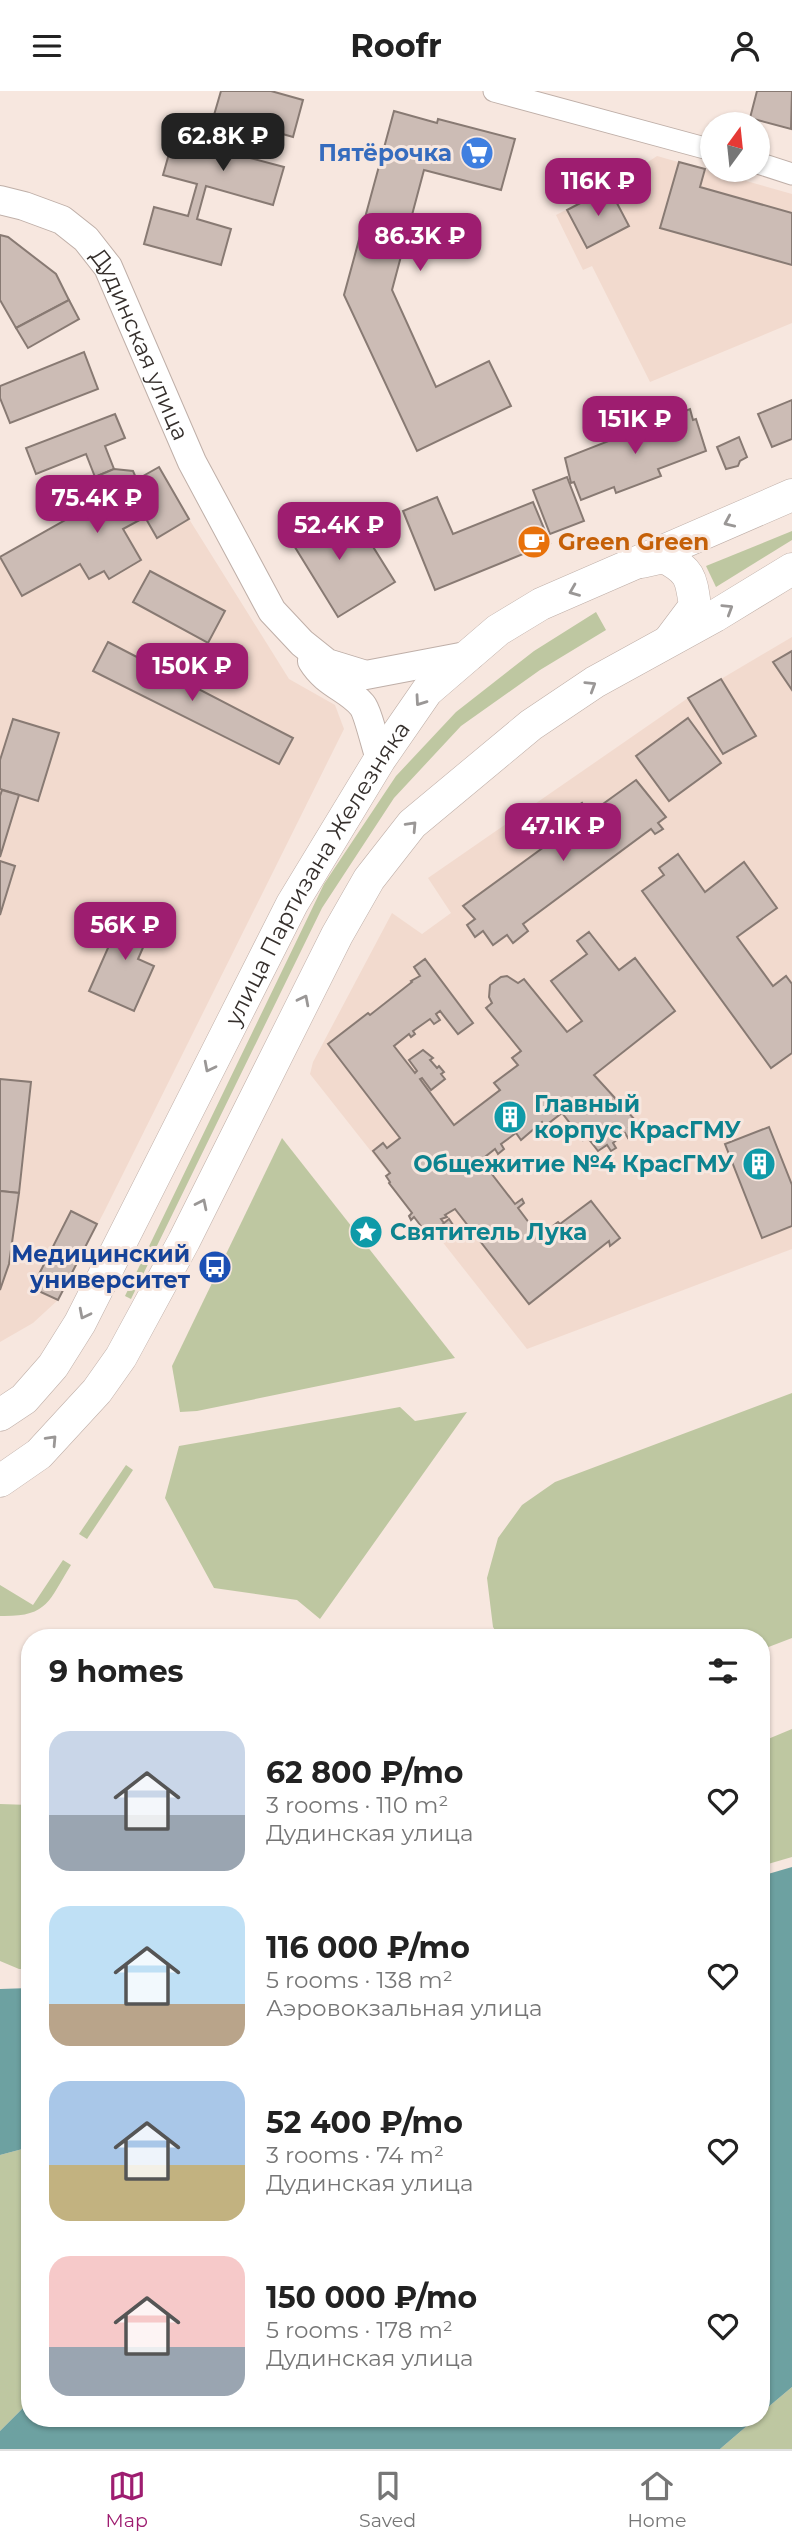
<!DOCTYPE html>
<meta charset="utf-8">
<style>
body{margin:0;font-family:Montserrat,sans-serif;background:#f6f6f6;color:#222;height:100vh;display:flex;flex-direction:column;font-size:26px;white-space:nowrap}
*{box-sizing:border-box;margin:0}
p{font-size:23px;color:#767676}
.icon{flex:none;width:38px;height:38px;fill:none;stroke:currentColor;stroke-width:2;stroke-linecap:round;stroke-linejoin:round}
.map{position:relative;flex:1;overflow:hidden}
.side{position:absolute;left:21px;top:1538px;width:749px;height:798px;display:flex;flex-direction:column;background:#fff;border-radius:28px;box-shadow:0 2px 5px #0004}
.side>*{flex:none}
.needle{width:46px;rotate:15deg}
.buttons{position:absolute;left:700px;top:21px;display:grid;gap:14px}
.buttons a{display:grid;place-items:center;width:70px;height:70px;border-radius:50%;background:#fff;box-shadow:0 2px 5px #0004;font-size:35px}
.price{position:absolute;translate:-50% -60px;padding:0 16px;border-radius:14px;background:#9e1d70;color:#fff;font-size:23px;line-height:46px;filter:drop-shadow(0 2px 4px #0008)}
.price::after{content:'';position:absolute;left:50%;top:42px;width:21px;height:16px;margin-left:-10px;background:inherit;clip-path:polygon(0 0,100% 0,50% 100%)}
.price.active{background:#222;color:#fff}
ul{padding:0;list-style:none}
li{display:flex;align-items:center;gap:21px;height:175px;padding:0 28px}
li span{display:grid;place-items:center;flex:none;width:196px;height:140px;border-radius:21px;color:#555}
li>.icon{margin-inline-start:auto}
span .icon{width:84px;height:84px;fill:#fffc;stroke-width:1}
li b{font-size:30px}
h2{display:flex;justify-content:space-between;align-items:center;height:84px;padding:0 28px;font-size:30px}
header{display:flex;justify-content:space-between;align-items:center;height:91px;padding:0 28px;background:#fff;font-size:32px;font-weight:700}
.tab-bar{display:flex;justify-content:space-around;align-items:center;height:98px;border-top:2px solid #e0e0e0;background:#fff;font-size:19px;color:#767676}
.tab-bar a{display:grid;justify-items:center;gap:4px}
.tab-bar .active{color:#9e1d70}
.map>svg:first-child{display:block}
.built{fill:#f2dace}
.green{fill:#bec7a1}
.water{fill:#6da1a1}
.building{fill:#ccbcb5;stroke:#887a73;stroke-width:2}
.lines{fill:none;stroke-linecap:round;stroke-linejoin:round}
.street-casing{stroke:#bfafa8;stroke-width:23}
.secondary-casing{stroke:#bfafa8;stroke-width:30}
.primary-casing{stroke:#bfafa8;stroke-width:33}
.street{stroke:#fff;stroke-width:21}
.secondary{stroke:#fff;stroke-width:28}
.primary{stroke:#fff;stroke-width:32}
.oneway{stroke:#9a9796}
.labels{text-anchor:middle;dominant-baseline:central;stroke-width:6;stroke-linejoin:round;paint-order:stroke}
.shop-label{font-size:23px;font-weight:bold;fill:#366cbe;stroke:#f7e7df;text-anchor:end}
.street-label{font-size:23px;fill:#352f2c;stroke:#f7e7df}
.food-label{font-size:23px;font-weight:bold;fill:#c56008;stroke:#f7e7df;text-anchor:start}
.culture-label{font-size:23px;font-weight:bold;fill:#0d838f;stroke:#f7e7df;text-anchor:start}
.transit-label{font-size:23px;font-weight:bold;fill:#164399;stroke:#f7e7df;text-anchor:end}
</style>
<header><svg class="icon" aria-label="menu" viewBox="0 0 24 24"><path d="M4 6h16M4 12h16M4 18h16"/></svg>Roofr<svg class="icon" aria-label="person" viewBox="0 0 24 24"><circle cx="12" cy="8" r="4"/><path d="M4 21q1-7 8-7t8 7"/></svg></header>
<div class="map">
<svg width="792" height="2358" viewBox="0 0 792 2358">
<rect width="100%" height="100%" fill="#f7e7df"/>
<g class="built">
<path d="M657,65L792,103V232L650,291L592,175L583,179L556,124L609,97Z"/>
<path d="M159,376L189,428L289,588L335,614L344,638L104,1121L58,1209L33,1232L0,1251V466Z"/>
<path d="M792,546V1158L527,1258L310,983L313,971L392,822L422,843L451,822L428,787L688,607L723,663L755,646L721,588Z"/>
</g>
<g class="green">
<path d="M792,440V449L716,496L706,475Z"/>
<path d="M596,521L606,539L540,579L461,635L394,707L322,817L131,1208L125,1205L324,793L396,685L456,621L534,560Z"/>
<path d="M282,1047L455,1267L197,1320L180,1321L172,1275Z"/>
<path d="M792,1302V1547L761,1559V1547H500L493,1536L487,1487L498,1447L522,1414L555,1391Z"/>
<path d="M400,1316L415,1330L467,1321L320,1528L297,1509L214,1497L165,1407L179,1355Z"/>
<path d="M126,1374L133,1379L87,1448L79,1443Z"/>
<path d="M63,1469L71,1474C48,1511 48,1526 0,1525V1494L33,1514Z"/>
<path d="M792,1638V1766L761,1775V1651Z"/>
<path d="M0,1713L30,1714V1878H19L0,1870Z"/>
<path d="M30,2056V2310L0,2340V2064Z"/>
<path d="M792,2296V2358H720L755,2328H761V2322Z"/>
</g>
<g class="water">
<path d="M792,1776V2296L761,2322V1785Z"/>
<path d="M30,1897V2056L0,2064V1898Z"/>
<path d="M30,2310V2328H755L720,2358H0V2340Z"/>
</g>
<g class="building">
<path d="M221,0H271L303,9L293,46L258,36L250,67L284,76L273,114L206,95L197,128L231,138L221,174L144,153L154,116L188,125L197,93L163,84L174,45L241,64L249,34L214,24Z"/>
<path d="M757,0H792L791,38L750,27Z"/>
<path d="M394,20L437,32L438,28L515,48L501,99L424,79L392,199L436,296L489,270L511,315L417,360L344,204Z"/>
<path d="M679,71L705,78L700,96L792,122V174L660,137Z"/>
<path d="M609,97L629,135L587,157L567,119Z"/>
<path d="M0,144L8,146L56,183L69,209L16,237L0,209Z"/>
<path d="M69,209L79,228L28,257L16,237Z"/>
<path d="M84,261L98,298L10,332L0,307V295Z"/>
<path d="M792,309V348L772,356L758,323Z"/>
<path d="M690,318L693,329L696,328L706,360L658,378L661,385L616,402L614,396L581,409L574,391L571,392L565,367Z"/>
<path d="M115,323L125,347L105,355L114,378L95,386L86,363L36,383L26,357Z"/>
<path d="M739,346L747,366L740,370L738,375L726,378L717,356Z"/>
<path d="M159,376L189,428L157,447L145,426L123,438L141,469L109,488L104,480L89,488L80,473L22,505L0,466Z"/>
<path d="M114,378L133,380L137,389L89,416L78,393Z"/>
<path d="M567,386L584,430L550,443L533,399Z"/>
<path d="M437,406L453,443L533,411L550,452L435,499L403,420Z"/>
<path d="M325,416L336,434L339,432L346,445L344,446L348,454L365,443L395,491L338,526L285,440Z"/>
<path d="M150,480L225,520L208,552L133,511Z"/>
<path d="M108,551L293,647L279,673L93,580Z"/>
<path d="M792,560V599L773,571Z"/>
<path d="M721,588L756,645L723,663L688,607Z"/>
<path d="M688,627L721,672L669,710L636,665Z"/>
<path d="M13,628L59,642L38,710L0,698V669Z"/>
<path d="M636,689L666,726L658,732L663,738L655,743L651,738L523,833L528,840L513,852L507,844L493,854L483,840L475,846L467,834L475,828L463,815L574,734L566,723L582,712L589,723Z"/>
<path d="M2,699L19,704L0,766V705Z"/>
<path d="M678,763L705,801L744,771L777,817L737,846L773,895L786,885L792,893V962L771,977L642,800L664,784L659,777Z"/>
<path d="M0,770L15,775L0,824Z"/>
<path d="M126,816L155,829L138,868L154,875L134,920L89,900Z"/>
<path d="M589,841L619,879L635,867L675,920L594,984L637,1031L629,1037L633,1043L628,1047L625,1042L613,1052L616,1057L611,1060L607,1054L598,1060L587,1046L583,1049L562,1022L545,1035L542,1031L521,1049L516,1042L501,1053L504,1058L498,1063L495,1058L481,1069L515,1113L522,1108L524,1112L518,1117L536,1141L540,1138L545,1144L556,1136L554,1134L558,1131L560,1133L591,1110L620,1147L610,1155L609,1150L529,1213L455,1118L445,1124L447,1126L441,1128L444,1132L449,1128L455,1137L449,1141L443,1133L434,1139L430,1135L424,1139L414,1126L411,1129L409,1125L412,1122L389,1092L390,1091L386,1085L390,1082L373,1060L383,1052L387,1057L400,1047L328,953L368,922L370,924L412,891L411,890L420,885L414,876L425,868L473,932L458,943L440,920L436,923L440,929L434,933L430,928L413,940L415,943L411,946L409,943L394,955L415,982L417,980L409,969L423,959L433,967L430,969L437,977L439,975L444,981L441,983L445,988L431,999L422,987L420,988L454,1034L500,999L494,992L518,974L512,967L521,960L486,917L492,912L489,906L490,894L501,886L507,885L518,892L524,888L567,941L582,930L551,890L587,863L577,850Z"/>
<path d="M0,988L31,991L19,1102L0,1100Z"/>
<path d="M769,1036L792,1094V1135L762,1147L725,1053Z"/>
<path d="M0,1100L19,1102L9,1173L0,1199Z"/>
<path d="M71,1120L97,1133L58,1209L32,1197Z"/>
</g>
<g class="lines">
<defs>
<g id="street">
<path d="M494,0L712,59"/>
<path d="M758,72L792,83"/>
</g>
<g id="secondary">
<path id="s1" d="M0,109L24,115L62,129L86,148L108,176L192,371L272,520L302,552L327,572L366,584L471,564"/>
<path d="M312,570C326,593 348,597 362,614C368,621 376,657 380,668"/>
</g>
<g id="primary">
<path d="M642,471L664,466C691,480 691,487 695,515L671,547"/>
<path id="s2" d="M0,1324L24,1308L53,1275L80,1232L292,813L380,668L427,600L498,539L541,513L792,404"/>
<path d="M0,1390L39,1363L97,1300L121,1266L184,1150L337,844L369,788L412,733L531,634L595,591L715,525L792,478"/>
</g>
</defs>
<use href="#street" class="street-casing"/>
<use href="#secondary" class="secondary-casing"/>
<use href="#primary" class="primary-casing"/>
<use href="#street" class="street"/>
<use href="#secondary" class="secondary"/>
<use href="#primary" class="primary"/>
</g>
<defs><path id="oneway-chevron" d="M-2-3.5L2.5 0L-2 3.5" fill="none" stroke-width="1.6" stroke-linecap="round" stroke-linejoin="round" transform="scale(1.75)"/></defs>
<g class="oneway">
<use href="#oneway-chevron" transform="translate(729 431) rotate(156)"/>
<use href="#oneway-chevron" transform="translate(574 500) rotate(158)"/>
<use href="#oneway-chevron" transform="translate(728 518) rotate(-32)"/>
<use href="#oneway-chevron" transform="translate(591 595) rotate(-32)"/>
<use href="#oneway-chevron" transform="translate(420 610) rotate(125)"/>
<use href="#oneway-chevron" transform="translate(412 735) rotate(-47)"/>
<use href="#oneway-chevron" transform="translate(304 909) rotate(-63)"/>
<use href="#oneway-chevron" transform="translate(209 976) rotate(117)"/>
<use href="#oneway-chevron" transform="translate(202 1113) rotate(-64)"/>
<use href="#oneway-chevron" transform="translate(84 1223) rotate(117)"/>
<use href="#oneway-chevron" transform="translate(52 1349) rotate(-47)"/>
</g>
<defs>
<symbol id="supermarket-disc" viewBox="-11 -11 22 22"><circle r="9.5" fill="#3f7fe0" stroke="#f7e7df"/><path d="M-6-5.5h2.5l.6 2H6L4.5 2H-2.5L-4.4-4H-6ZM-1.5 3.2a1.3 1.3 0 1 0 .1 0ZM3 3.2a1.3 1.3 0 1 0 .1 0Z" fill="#fff"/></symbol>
<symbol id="cafe-disc" viewBox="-11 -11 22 22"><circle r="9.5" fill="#e8710a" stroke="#f7e7df"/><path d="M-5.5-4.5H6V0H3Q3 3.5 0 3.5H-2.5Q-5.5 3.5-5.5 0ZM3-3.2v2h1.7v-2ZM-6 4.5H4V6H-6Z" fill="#fff"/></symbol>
<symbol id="building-disc" viewBox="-11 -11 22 22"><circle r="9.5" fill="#0f9aa8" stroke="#f7e7df"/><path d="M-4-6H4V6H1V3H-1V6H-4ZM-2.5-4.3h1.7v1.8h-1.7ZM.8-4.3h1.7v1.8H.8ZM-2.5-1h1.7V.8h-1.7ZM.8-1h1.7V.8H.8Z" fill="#fff"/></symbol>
<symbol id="sight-disc" viewBox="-11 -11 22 22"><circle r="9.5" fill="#0f9aa8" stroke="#f7e7df"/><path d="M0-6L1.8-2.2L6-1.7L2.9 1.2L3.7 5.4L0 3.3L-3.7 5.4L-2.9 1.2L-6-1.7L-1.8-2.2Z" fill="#fff"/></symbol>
<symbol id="bus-disc" viewBox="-11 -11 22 22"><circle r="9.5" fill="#1a4fb4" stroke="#f7e7df"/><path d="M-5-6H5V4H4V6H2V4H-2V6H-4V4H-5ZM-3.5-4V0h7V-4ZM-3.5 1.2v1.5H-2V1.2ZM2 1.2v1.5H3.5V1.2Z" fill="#fff"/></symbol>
</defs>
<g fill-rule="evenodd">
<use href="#supermarket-disc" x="458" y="43" width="38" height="38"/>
<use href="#cafe-disc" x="515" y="432" width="38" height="38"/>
<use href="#building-disc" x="491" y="1007" width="38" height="38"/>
<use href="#building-disc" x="740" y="1054" width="38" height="38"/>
<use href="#sight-disc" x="347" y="1122" width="38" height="38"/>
<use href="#bus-disc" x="196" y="1157" width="38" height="38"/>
</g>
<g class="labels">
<g class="shop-label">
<text x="452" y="62">Пятёрочка</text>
</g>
<g class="street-label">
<text stroke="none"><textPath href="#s1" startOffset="215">Дудинская улица</textPath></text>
<text stroke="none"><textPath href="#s2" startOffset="632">улица Партизана Железняка</textPath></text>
</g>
<g class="food-label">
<text x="558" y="451">Green Green</text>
</g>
<g class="culture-label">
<text x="534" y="1013">Главный<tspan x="534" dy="26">корпус КрасГМУ</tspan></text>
<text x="734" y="1073" text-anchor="end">Общежитие №4 КрасГМУ</text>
<text x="390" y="1141">Святитель Лука</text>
</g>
<g class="transit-label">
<text x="190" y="1163">Медицинский<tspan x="190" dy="26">университет</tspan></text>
</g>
</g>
</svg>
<div class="buttons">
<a><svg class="needle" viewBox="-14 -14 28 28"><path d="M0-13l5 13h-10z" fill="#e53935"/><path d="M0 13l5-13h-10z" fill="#767676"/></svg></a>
</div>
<b class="price active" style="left:223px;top:82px">62.8K ₽</b>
<b class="price" style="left:598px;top:127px">116K ₽</b>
<b class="price" style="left:420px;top:182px">86.3K ₽</b>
<b class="price" style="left:635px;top:365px">151K ₽</b>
<b class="price" style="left:97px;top:444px">75.4K ₽</b>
<b class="price" style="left:339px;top:471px">52.4K ₽</b>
<b class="price" style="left:192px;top:612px">150K ₽</b>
<b class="price" style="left:563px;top:772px">47.1K ₽</b>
<b class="price" style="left:125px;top:871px">56K ₽</b>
<section class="side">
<h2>9 homes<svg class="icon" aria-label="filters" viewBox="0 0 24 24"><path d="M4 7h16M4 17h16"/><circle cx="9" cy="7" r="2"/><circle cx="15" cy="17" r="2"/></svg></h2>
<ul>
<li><span style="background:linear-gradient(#c9d6e8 60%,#9aa5b1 0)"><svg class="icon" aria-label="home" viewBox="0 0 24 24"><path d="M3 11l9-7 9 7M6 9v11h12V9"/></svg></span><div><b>62 800 ₽/mo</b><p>3 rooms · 110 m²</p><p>Дудинская улица</p></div><svg class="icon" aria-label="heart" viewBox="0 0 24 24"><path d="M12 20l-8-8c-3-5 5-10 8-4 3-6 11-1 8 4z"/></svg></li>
<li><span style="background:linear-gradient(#bfe0f5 70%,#b9a48a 0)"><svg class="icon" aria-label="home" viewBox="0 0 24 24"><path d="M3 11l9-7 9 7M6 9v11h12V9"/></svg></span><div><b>116 000 ₽/mo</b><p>5 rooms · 138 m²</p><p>Аэровокзальная улица</p></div><svg class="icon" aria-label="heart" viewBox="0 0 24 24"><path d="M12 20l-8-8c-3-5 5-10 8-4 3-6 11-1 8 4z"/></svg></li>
<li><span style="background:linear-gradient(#a9c7e8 60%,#c2b280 0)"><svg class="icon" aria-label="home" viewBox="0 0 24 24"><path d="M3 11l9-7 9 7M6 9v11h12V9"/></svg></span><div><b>52 400 ₽/mo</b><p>3 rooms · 74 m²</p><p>Дудинская улица</p></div><svg class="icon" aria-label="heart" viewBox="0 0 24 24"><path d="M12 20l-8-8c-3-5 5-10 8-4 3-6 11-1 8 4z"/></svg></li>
<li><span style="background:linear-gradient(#f6c9c9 65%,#9aa5b1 0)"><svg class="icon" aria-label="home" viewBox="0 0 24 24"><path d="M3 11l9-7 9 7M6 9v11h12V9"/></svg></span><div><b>150 000 ₽/mo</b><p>5 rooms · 178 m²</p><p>Дудинская улица</p></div><svg class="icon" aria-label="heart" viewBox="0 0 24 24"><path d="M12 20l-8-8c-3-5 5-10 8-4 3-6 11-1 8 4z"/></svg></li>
</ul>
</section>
</div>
<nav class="tab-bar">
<a class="active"><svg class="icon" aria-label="map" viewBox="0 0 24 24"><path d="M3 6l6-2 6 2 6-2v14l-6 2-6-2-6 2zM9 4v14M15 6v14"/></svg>Map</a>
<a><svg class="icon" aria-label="saved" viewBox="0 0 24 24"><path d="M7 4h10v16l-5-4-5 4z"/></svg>Saved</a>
<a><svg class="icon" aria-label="home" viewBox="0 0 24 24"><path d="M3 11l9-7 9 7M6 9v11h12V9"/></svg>Home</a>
</nav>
